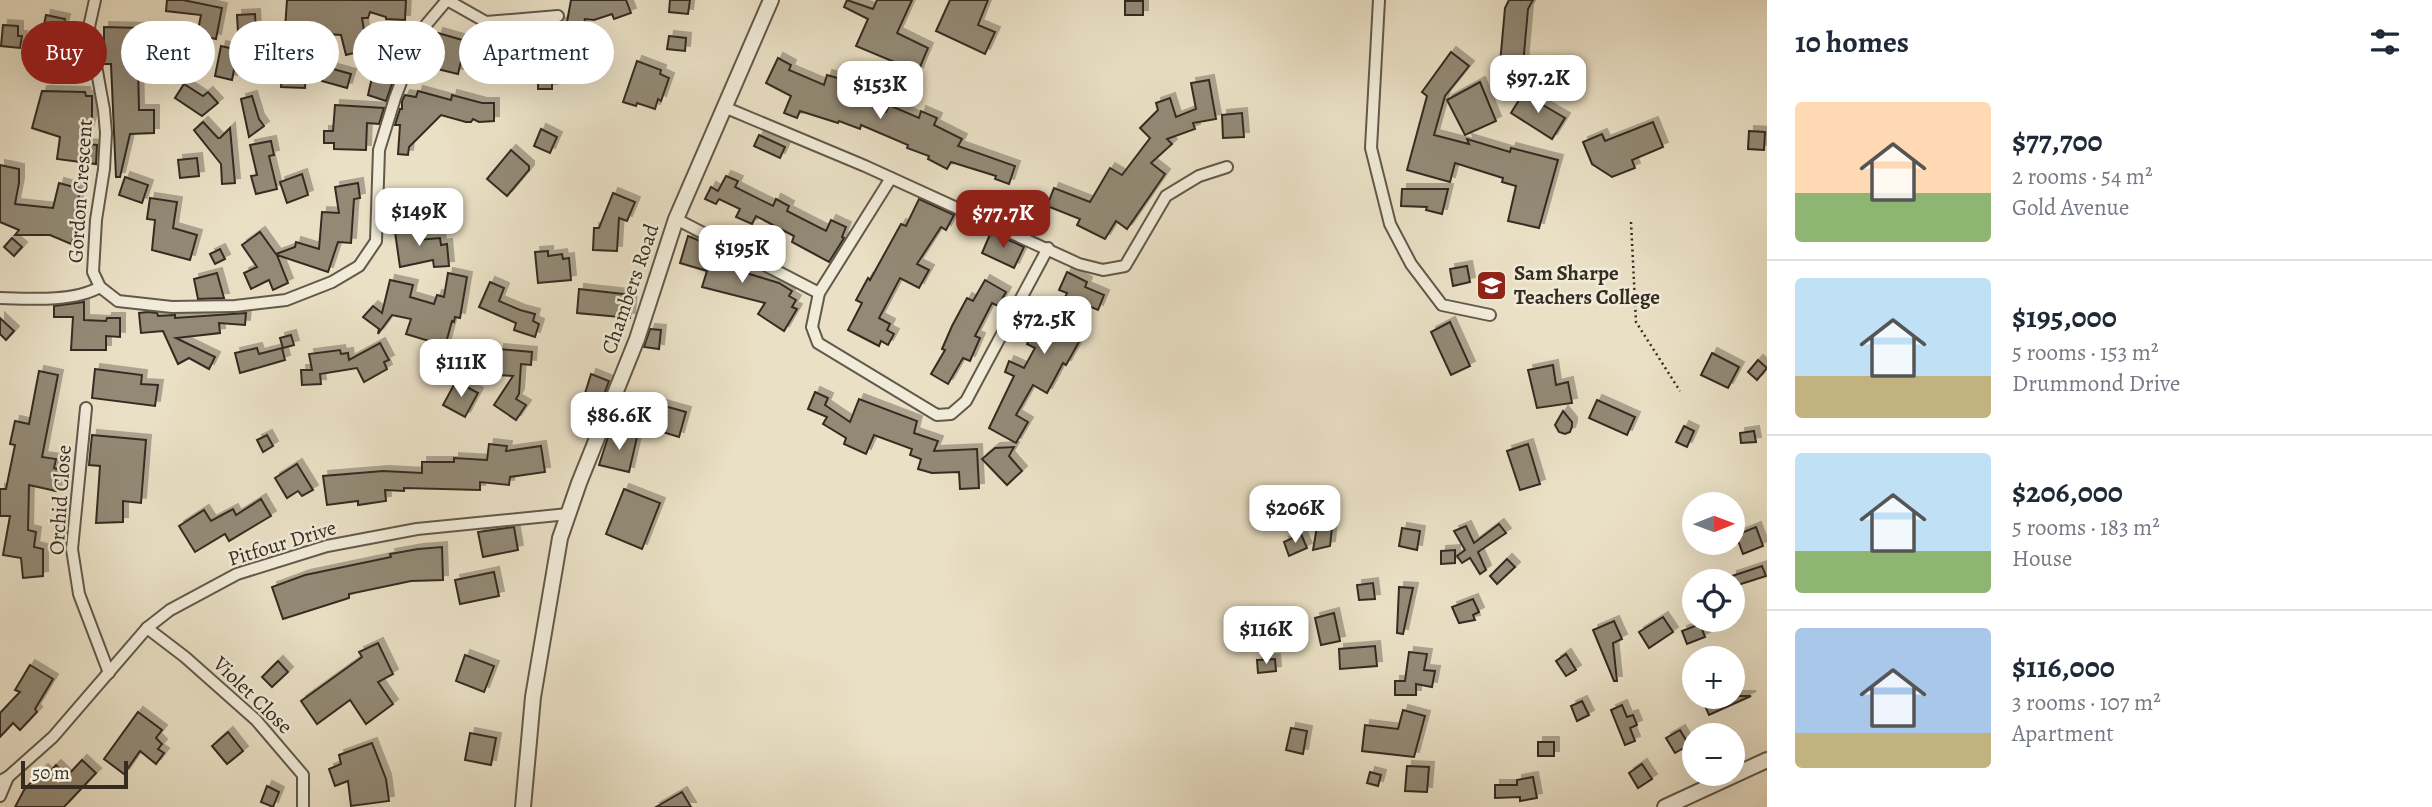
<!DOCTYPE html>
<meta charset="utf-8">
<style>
body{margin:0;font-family:Alegreya,serif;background:#f6f6f7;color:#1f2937;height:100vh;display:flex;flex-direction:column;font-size:26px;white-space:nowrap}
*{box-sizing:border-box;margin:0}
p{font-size:23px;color:#747a83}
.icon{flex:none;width:38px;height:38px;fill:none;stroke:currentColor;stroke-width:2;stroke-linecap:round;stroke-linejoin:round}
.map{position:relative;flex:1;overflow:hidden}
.panel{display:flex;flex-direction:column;background:#fff;width:665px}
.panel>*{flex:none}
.guide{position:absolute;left:21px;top:21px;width:665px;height:63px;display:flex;gap:14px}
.needle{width:46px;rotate:89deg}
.buttons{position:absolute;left:1682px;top:492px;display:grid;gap:14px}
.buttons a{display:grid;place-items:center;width:63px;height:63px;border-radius:50%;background:#fff;box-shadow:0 7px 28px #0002;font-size:35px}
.scale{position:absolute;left:21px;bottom:18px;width:107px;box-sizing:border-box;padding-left:7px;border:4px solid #342c21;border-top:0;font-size:19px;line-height:24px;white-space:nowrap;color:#342c21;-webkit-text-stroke:5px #f1ebd9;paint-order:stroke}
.price{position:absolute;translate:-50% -60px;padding:0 16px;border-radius:14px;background:#fff;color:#222;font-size:23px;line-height:46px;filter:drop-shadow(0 2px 4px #0008)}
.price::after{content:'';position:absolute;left:50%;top:42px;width:21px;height:16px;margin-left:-10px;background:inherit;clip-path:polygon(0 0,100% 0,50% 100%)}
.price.active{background:#8f2418;color:#fff}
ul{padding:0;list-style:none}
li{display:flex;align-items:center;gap:21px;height:175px;padding:0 28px}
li+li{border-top:2px solid #e0e1e3}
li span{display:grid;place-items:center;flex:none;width:196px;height:140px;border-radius:7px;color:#555}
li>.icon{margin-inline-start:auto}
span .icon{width:84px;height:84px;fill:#fffc;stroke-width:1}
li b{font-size:30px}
h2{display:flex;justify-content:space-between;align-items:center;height:84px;padding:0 28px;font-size:30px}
.tag{padding:0 24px;border-radius:32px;background:#fff;box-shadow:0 7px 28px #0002;font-size:24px;line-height:63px}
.tag.active{background:#8f2418;color:#fff}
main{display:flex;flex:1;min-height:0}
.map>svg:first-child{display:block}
.building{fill:#938a76;stroke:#342c21;stroke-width:2;filter:url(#shadow)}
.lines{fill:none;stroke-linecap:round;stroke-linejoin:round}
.minor-casing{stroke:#62594a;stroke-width:14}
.tertiary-casing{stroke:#62594a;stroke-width:18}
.path{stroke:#342c21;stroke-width:2.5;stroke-dasharray:2 3.5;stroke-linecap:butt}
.minor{stroke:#f1ebd9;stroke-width:10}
.tertiary{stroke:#f1ebd9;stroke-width:14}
.labels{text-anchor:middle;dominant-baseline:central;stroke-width:5;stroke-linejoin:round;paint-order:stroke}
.street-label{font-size:21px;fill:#342c21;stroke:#f1ebd9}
.poi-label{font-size:21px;font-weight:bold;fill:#342c21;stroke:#f1ebd9;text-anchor:start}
</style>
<main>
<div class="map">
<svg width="1767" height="807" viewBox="0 0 1767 807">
<defs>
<filter id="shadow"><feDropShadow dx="5" dy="-5" stdDeviation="0" flood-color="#0004"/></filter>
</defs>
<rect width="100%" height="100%" fill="#eae0c5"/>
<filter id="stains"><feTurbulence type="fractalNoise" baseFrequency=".00286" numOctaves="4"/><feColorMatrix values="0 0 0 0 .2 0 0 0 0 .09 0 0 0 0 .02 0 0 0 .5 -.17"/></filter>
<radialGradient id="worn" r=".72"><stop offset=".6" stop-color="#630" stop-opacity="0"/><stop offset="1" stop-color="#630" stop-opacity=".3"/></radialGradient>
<g class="building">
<path d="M167,0H183L222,8L216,39L197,35L201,15L166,11Z"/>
<path d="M287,0H406L405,20L386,19V17L370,12L368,18H362L364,30L358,52L346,55L341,35L309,33L305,88L281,87Z"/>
<path d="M571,0H626L631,13L614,19L612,14L594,20L585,19L578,43L556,36L560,23L567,22Z"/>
<path d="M670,0H690L688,14L669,12Z"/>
<path d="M847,0L873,9L877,0H912L897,33L928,48L918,72L856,46L868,19L844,7Z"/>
<path d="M950,0H988L978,25L995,32L985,54L936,31Z"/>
<path d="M1509,0H1533L1528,9L1521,88L1498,86L1505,8Z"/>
<rect x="1125" y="1" width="18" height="14"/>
<path d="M255,14L256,31L238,32L237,15Z"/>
<path d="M46,15L65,19L59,45L78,43L79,48L85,47L89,70L55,73L53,49L39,48Z"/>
<path d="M3,25L18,26V36H22L20,48L1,46Z"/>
<path d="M104,27L142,28L141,64H138L139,110H154V133L130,134L120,177H116L111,64H104L100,46L104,45Z"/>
<path d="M438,33L466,41L458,74L429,67Z"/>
<path d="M669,36L686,38L685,51L667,49Z"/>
<path d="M524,45L542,48L539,65L521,62Z"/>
<path d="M170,46L191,60L179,77L159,63Z"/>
<path d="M221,46L238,50L232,80L215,76Z"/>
<path d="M379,46L387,48L383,78L393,81L386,101L368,95Z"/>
<path d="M1451,52L1469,66L1445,96L1434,135L1469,144L1467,139L1510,152L1511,148L1558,160L1539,228L1508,221L1516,186L1502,182L1503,178L1455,163L1450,182L1407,170L1427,96L1422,92Z"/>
<path d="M778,58L791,65L789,70L824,85L827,75L851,82L847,96L886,112L889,105L919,118L921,111L937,118L934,125L962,139L958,146L1015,166L1009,184L995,179L996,176L951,162L947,169L928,159L929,156L907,148L908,145L861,125L860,129L839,121L838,123L800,111L797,118L784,113L791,96L766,83Z"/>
<path d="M637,61L661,70L660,74L669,78L661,101L658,99L655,109L637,103L636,106L623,102Z"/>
<path d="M326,67L351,74L347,88L322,81Z"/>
<rect x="538" y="72" width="14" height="17"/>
<path d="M1209,80L1216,119L1193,123L1195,129L1167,139L1172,144L1151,163L1165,174L1127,229L1116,221L1105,239L1077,225L1080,219L1047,206L1054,188L1090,202L1110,168L1122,175L1150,138L1140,128L1158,110L1156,103L1170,98L1176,117L1196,109L1191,83Z"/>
<path d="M1480,82L1496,121L1465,135L1447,100Z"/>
<path d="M184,84L203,96L208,92L218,103L202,116L175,98Z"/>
<path d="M1525,90L1540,99L1538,102L1565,118L1552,139L1511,113Z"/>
<path d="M42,91L85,92L86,96H92V118L85,144L97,145L96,164L57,159L60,137L32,128Z"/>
<path d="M418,91L451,100L452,95L482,103H494V121L479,122L473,119L471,122H466L441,115L409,147L408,155L398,154L400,125H395L400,109H402V101L405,95L416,97Z"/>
<path d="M252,96L259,119L264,126L249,137L241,99Z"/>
<path d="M335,105L384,108L379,124L367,123L366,150L334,149V143H324V131H333Z"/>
<path d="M1242,113L1244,137L1223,138L1222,115Z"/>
<path d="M203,122L218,138H220L230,128L235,183L222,184L221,164L194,130Z"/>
<path d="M1653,122L1663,147L1632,160L1635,168L1612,177L1592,164L1583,142L1602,134L1605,141Z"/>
<path d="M541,129L557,137L550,153L534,146Z"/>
<path d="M1749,131L1765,132L1764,150L1748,149Z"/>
<path d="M759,135L785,147L780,158L754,146Z"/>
<path d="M271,141L274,155L269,156L277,189L256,194L251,176L257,175L250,145Z"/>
<path d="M511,150L529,166V170L507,196L487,179Z"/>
<path d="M197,158L199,176L180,178L178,160Z"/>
<path d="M0,165L19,169V183L15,204L53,208L59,183L81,189L74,214L82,218L71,244L50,235H15L19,230L0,222Z"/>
<path d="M302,174L308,195L287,203L280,182Z"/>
<path d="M726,176L738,181L735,187L773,206L776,199L789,206L787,211L826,231L831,220L846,227L842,237L844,238L829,262L792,242L794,236L756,216L752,224L736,217L740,209L719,199L716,204L705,199L711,187L718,191Z"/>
<path d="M125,177L148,185L142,203L119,195Z"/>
<path d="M358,183L360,198L354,199L351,243L338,242L328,272L277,255L288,283L273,290L269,280L251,289L244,273L257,267L242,245L260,232L276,254L295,247L296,242L319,249L322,212L339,213L335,187Z"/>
<path d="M1402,189H1448L1442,214L1426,210L1427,207L1401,206Z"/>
<path d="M613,193L635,202L627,221L619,218L617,251L593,250L594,228H599Z"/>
<path d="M150,198L177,202L173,228L197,235L190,260L152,250L155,220L147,219Z"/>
<path d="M919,199L954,215L946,230L941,227L917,264L929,270L919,288L900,278L879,318L890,324L887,330L894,334L888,345L881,341L879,346L848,330L862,303L856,300L868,278L870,280L901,224L906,226Z"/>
<path d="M415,222L417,240L440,238L441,245L447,244L449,266L434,267L433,260L400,267L394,225Z"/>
<path d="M991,232L1024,247L1014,268L982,253Z"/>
<path d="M688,236L705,243L702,255L731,264L730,268L779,283L792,291L789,296L796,300L792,307L797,309L784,331L758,314L765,303L702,287L707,271L680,263Z"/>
<path d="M12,238L22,247L14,256L4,247Z"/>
<path d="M220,249L225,259L215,264L210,254Z"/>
<path d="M548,251V256L562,254L563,259L569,258L571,280L538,283L535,252Z"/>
<path d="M1467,266L1470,282L1453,286L1450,269Z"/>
<path d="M1067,272L1087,282L1085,287L1104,295L1098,310L1084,304L1069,337L1079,342L1066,365L1063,363L1047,393L1033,385L1016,415L1028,422L1016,443L989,428L1014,376L1005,372L1009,361L1024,368L1035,348L1027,344L1040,320L1052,327L1067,293L1059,290Z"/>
<path d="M217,273L224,298L198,299L194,279Z"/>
<path d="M448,273L467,277L460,318L455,317L454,322L452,321L443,354L452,359L440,378L422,367L436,343L406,334L411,319L392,315L378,334L379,329L363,317L373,306L382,313L390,280L413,285L410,297L434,304L437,295L444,297Z"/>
<path d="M985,280L1006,292L998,306L992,303L975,336L980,338L970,361L963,358L948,384L931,374L945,350L942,349L952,326L967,298L973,301Z"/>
<path d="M490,282L504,288L499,301L520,310L535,314L533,321L539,324L535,337L514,330L516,323L479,307Z"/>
<path d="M579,289L632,295L630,318L577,313Z"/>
<path d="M84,302V320L106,321L107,318H120V337L106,336V350H71L73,317H54V306Z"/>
<path d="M148,312L157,313L158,316L175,315V318L246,313L245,325L219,323L220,333L176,338L215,357L209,369L189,358L178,364L163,331L141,333L139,313Z"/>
<path d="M0,318L14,331L6,340L0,334Z"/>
<path d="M1450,322L1470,366L1451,375L1431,332Z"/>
<path d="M650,329L661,330L659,349L644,347Z"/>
<path d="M291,335L294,345L283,348L280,338Z"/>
<path d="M380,343L389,360L384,362L387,369L364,382L357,368L320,374L321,384L302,385L301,370H312L309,354L340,350L341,354L348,353L349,360Z"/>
<path d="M257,348L259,354L282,348L285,360L240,373L235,353Z"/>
<path d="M499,349L532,352L531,365L521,364L519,394L516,399L526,405L516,420L494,405L513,376L497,375Z"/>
<path d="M1712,353L1739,367L1728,388L1701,375Z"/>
<path d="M1758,360L1767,368L1757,380L1748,372Z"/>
<path d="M1553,365L1556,385L1568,382L1572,403L1537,408L1528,370Z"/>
<path d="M95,369L142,375L141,384L158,385L155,406L92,398Z"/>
<path d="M39,371L58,375L42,457L56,459L54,468L60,470L56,491L29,485L28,530L36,532L34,547L43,549V576L23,578L21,558L3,555L10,516H0V489H6L15,445L10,444L15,421L29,424Z"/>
<path d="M591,374L609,381L593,424L577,419Z"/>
<path d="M456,381L478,393L465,417L443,405Z"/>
<path d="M815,392L828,398L825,405L850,422L859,399L917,421L914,433L938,441L934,451L977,449L979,488L960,489L959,472L932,473L918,469L921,459L910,455L912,449L874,435L866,454L844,444L846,438L823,424L827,417L808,409Z"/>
<path d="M1597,400L1635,417L1627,435L1589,418Z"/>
<path d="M661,405L686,412L679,437L653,429Z"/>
<path d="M1563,411L1572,422V426L1570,432L1565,434L1559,432L1555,425Z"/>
<path d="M1684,426L1694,431L1687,447L1676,442Z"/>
<path d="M610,431L637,437L629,472L599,465Z"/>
<path d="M1754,431L1756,442L1741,443L1740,433Z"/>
<path d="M92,435L146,440L141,503L123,501V522L96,523L100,466L89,465Z"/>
<path d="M267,435L273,446L263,452L257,440Z"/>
<path d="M489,444L507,446L506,451L541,446L545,472L510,477L509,485L480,482V490L404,488V491L385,490L386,501L358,505V501L327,505L323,476L383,471L422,473V462H454V458L487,460Z"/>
<path d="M1528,444L1540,484L1520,490L1507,451Z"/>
<path d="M1014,447L1009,456L1022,471L1007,485L982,459L995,448Z"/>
<path d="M297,464L313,490L302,496L298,491L287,498L275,478Z"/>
<path d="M624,489L660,503L642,549L606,534Z"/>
<path d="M261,499L271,516L229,541L225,534L195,552L179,526L204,510L211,521L233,509L236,515Z"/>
<path d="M1319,515L1333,518L1330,546L1313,550Z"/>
<path d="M1499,524L1506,533L1478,552L1486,570L1480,574L1470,558L1462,563L1457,556L1465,550L1454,531L1466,526L1474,543Z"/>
<path d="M514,527L518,550L483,557L478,532Z"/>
<path d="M1756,527L1763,546L1743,554L1736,535Z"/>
<path d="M1402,528L1420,531L1417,550L1399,546Z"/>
<path d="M1301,534L1307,548L1289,556L1284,542Z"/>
<path d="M442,547L443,580L411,581L349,594V598L283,619L272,587L305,575L391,557L390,554L418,549Z"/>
<path d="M1455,550V563L1441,564V551Z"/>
<path d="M1507,559L1515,567L1497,584L1490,576Z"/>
<path d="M1762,566L1766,576L1732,587V576Z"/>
<path d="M494,572L499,596L460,604L455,580Z"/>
<path d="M1373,583L1375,599L1359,600L1357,585Z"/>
<path d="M1399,587L1413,588L1403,634L1397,633Z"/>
<path d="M1473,599L1479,612L1473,615L1475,620L1459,623L1452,607Z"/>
<path d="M1334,613L1340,641L1321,645L1315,618Z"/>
<path d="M1663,617L1673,632L1649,648L1639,632Z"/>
<path d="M1614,621L1622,639L1613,643L1617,681H1614L1593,630Z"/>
<path d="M1700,624L1705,637L1687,644L1682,631Z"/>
<path d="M378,643L393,674L378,682L393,704L366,724L350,700L317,724L301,701L362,657L359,652Z"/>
<path d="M1375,646L1377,666L1340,669L1339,649Z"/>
<path d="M1409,652L1427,654L1424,670L1435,671L1432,687L1416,684V695H1395V681H1405Z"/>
<path d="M1566,654L1576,670L1566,676L1556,661Z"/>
<path d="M465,655L494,666L484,692L456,681Z"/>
<path d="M1275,659L1276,671L1258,673L1257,660Z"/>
<path d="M278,661L288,672L272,687L262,677Z"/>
<path d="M30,665L53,679L35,709L37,712L20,730L13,723L0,737V713L20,692L15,690Z"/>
<path d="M1708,696H1751L1709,715L1702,699Z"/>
<path d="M1582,701L1589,715L1577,721L1571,706Z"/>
<path d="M1622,705L1627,717L1633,715L1637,725L1630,728L1635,741L1625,745L1611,710Z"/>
<path d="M1403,710L1425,716L1414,757L1362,751L1365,725L1398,729Z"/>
<path d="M138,712L162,730L156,738L162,744L158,749L164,753L156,764L140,751L124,774L104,759Z"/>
<path d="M1291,728L1307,731L1303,754L1286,750Z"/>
<path d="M1680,730L1689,745L1675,753L1666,738Z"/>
<path d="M228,732L243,751L227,764L212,746Z"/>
<path d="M470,733L496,738L491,765L465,760Z"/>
<rect x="1538" y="742" width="16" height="14"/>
<path d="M372,743L386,779L389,801L351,806L348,781L335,786L329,769L341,764L339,755Z"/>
<path d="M82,760L96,773L64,807H15L24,790L43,769L48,774L56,765L67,776Z"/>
<path d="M1642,764L1652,779L1638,788L1629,773Z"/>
<path d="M1407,766L1429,767L1427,792L1405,791Z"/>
<path d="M1370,772L1381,775L1378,786L1367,783Z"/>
<path d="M1533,777L1537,798L1520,801V797L1495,798V785H1517V780Z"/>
<path d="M267,786L279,792L273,807L261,802Z"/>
<path d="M682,792L691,807H656Z"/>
</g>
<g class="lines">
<defs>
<g id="minor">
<path d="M95,0L89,27L104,110L106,133L104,169L96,220L93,272L100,287L118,301L172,307L235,306L286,300L332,282L359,266L376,241L379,150L395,98L420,32L447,0"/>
<path d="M447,0L486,22L558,16"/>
<path d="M1379,0L1371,148L1390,224L1411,264L1442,305L1490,315"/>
<path d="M724,107L865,166L1079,264L1103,270L1125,266L1166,196L1199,176L1227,167"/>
<path d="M891,178L819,293L812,327L818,343L937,415L951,414L966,401L1048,248"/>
<path d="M676,219L819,293"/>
<path d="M0,298C30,299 74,302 100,287"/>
<path d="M86,408L72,549L79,594L109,673"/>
<path d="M147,628L185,657L256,720L303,775V807"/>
<path d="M0,781L8,777L53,737L147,628L170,610L237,574L327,546L417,529L568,514"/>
<path d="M0,796L8,777"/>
</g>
<g id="tertiary">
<path d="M523,807L533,697L560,538L579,483L637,339L676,219L771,0"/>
<path d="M1665,807L1767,760"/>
</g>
</defs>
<use href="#minor" class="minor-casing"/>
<use href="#tertiary" class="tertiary-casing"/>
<path class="path" d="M1631,222L1636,322L1680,391"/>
<use href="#minor" class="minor"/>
<use href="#tertiary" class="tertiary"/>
</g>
<defs>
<symbol id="university-square" viewBox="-11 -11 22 22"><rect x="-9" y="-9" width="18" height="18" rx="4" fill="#8f2418" stroke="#f1ebd9"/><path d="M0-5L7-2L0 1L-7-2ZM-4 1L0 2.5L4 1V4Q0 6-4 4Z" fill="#fff"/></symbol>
</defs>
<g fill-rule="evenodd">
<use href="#university-square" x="1474" y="268" width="35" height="35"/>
</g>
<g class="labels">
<g class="street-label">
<text transform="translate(80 191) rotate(-86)">Gordon Crescent</text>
<text transform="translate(630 289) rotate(-71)">Chambers Road</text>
<text transform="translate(60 500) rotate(-86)">Orchid Close</text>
<text transform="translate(282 543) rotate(-17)">Pitfour Drive</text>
<text transform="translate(253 695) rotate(44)">Violet Close</text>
</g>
<g class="poi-label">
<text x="1514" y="273">Sam Sharpe<tspan x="1514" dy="24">Teachers College</tspan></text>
</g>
</g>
<rect width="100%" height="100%" filter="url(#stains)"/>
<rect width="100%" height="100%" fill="url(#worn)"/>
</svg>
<div class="buttons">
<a><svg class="needle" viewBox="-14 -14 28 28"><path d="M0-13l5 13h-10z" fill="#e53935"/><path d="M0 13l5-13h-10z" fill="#747a83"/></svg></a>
<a><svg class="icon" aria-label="locate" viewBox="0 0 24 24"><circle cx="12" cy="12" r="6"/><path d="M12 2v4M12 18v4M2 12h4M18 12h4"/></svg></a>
<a>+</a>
<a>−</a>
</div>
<div class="scale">50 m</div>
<b class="price" style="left:1538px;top:115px">$97.2K</b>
<b class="price" style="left:880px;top:121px">$153K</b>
<b class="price" style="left:419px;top:248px">$149K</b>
<b class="price active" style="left:1003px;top:250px">$77.7K</b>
<b class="price" style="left:742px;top:285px">$195K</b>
<b class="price" style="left:1044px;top:356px">$72.5K</b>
<b class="price" style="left:461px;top:399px">$111K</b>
<b class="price" style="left:619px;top:452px">$86.6K</b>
<b class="price" style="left:1295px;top:545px">$206K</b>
<b class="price" style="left:1266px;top:666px">$116K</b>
<div class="guide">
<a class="tag active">Buy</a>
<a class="tag">Rent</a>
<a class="tag">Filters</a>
<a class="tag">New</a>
<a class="tag">Apartment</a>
</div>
</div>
<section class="panel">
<h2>10 homes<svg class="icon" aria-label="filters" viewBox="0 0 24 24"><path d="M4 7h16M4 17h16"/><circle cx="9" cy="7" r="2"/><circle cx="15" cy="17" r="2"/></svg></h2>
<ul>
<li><span style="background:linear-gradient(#ffd9b3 65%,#8fb573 0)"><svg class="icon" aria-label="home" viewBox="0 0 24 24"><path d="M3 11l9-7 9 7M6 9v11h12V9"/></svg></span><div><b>$77,700</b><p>2 rooms · 54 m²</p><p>Gold Avenue</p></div></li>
<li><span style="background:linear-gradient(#bfe0f5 70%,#c2b280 0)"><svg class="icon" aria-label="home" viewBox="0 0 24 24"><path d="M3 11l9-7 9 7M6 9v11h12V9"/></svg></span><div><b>$195,000</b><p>5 rooms · 153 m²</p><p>Drummond Drive</p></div></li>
<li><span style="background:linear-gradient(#bfe0f5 70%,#8fb573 0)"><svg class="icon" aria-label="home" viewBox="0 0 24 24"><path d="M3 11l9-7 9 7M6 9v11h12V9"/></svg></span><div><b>$206,000</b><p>5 rooms · 183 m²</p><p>House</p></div></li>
<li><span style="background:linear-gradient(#a9c7e8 75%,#c2b280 0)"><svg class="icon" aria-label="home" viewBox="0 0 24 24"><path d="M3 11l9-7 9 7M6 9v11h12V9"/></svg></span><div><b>$116,000</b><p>3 rooms · 107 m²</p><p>Apartment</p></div></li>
</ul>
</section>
</main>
